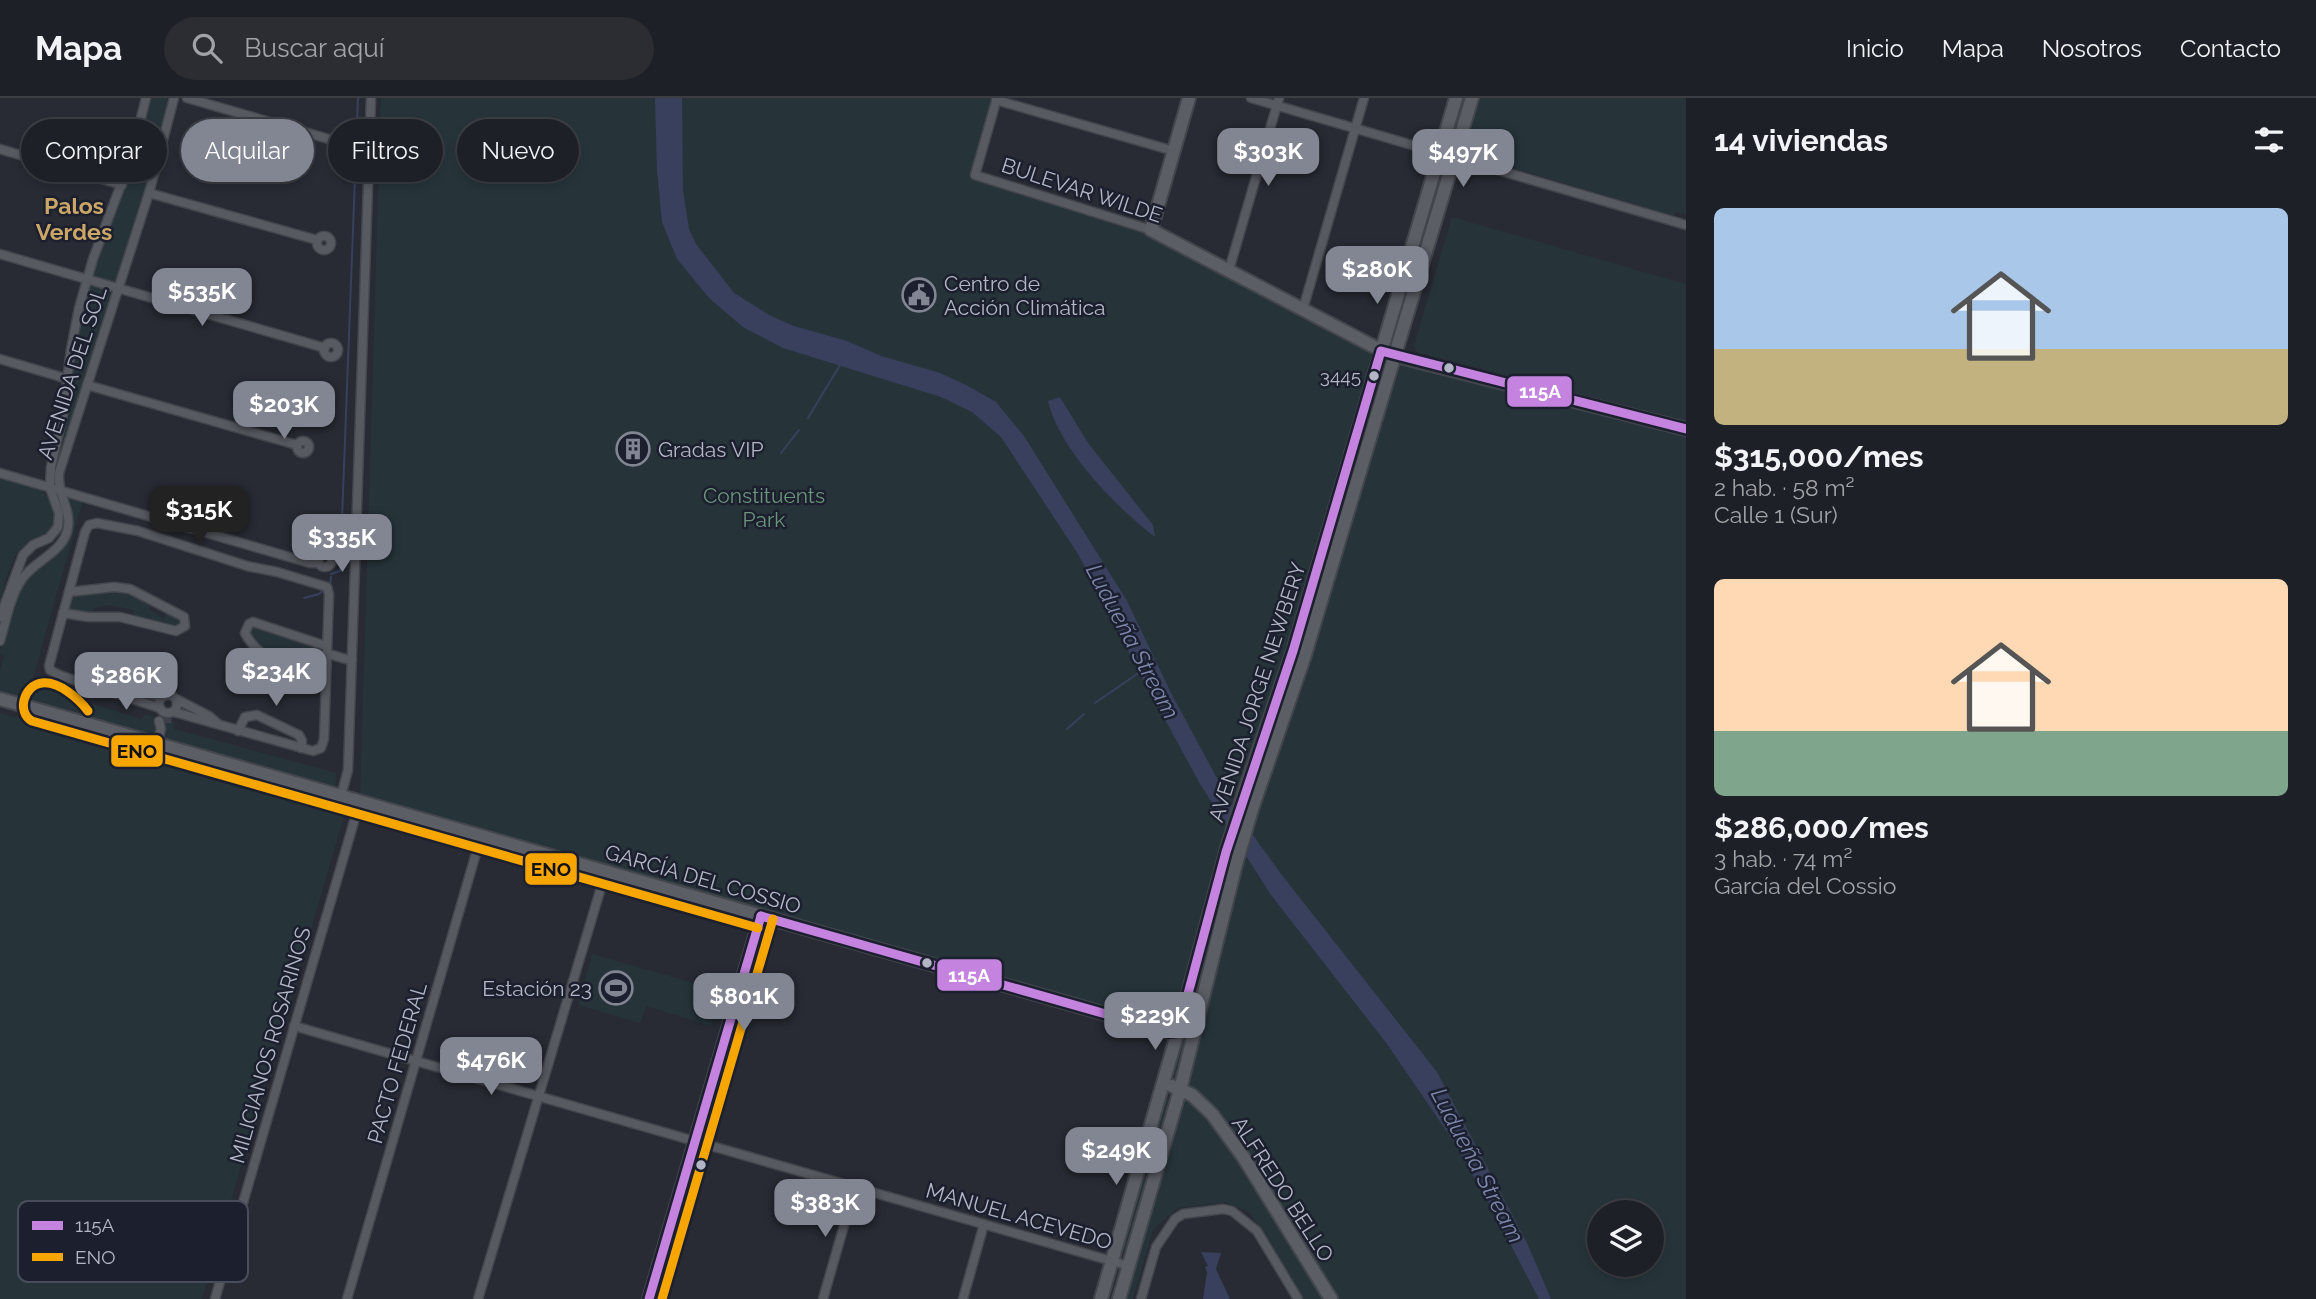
<!DOCTYPE html>
<html lang="es">
<meta charset="utf-8">
<style>
body{margin:0;font-family:Raleway,sans-serif;background:#2b2d33;color:#f1f3f6;height:100vh;display:flex;flex-direction:column;font-size:26px;white-space:nowrap}
*{box-sizing:border-box;margin:0}
p{font-size:23px;color:#a1a3a7}
.icon{flex:none;width:38px;height:38px;fill:none;stroke:currentColor;stroke-width:2;stroke-linecap:round;stroke-linejoin:round}
.map{position:relative;flex:1;overflow:hidden}
.drawer{display:flex;flex-direction:column;background:#1e2027;width:630px}
.drawer>*{flex:none}
.banner{position:absolute;left:21px;top:21px;width:665px;height:63px;display:flex;gap:14px}
.tools{position:absolute;left:1587px;top:1102px;display:grid;gap:14px}
.tools a{display:grid;place-items:center;width:77px;height:77px;border-radius:50%;background:#1e2027;box-shadow:0 4px 10px #0003,0 0 0 2px #3c3e44;font-size:35px}
.price{position:absolute;translate:-50% -60px;padding:0 16px;border-radius:14px;background:#828592;color:#fff;font-size:23px;line-height:46px;filter:drop-shadow(0 2px 4px #0008)}
.price::after{content:'';position:absolute;left:50%;top:42px;width:21px;height:16px;margin-left:-10px;background:inherit;clip-path:polygon(0 0,100% 0,50% 100%)}
.price.active{background:#222;color:#fff}
ul{padding:0;list-style:none}
li{display:grid;align-content:center;gap:14px;height:371px;padding:0 28px}
li span{display:grid;place-items:center;height:217px;border-radius:10px;color:#555}
li>.icon{margin-inline-start:auto}
span .icon{width:126px;height:126px;fill:#fffc;stroke-width:1}
li b{font-size:30px}
h2{display:flex;justify-content:space-between;align-items:center;height:84px;padding:0 28px;font-size:30px}
.tag{padding:0 24px;border-radius:32px;background:#1e2027;box-shadow:0 4px 10px #0003,0 0 0 2px #3c3e44;font-size:24px;line-height:63px}
.tag.active{background:#828592;color:#fff}
header{display:flex;align-items:center;gap:42px;box-sizing:border-box;height:98px;padding:0 35px;background:#1e2027;border-bottom:2px solid #3c3e44}
header strong{font-size:33px}
nav{display:flex;gap:38px;margin-inline-start:auto;font-size:24px}
.search{width:490px;height:63px;background:#2b2d33;display:flex;align-items:center;gap:18px;box-sizing:border-box;padding:0 24px;border-radius:38px;color:#a1a3a7;font-size:26px}
main{display:flex;flex:1;min-height:0}
.map>svg:first-child{display:block}
.green{fill:#26343a;fill-rule:evenodd}
.water{fill:#38405d}
.lines{fill:none;stroke-linecap:round;stroke-linejoin:round}
.stream{stroke:#38405d;stroke-width:2}
.street-tunnel{stroke:#3d404a;stroke-width:8;stroke-dasharray:8 4;stroke-linecap:butt}
.street-casing{stroke:#44464d;stroke-width:11}
.secondary-casing{stroke:#44464d;stroke-width:16}
.street{stroke:#585a62;stroke-width:8}
.secondary{stroke:#5c5e66;stroke-width:12}
.bus-1-casing{stroke:#1c202e;stroke-width:14}
.bus-2-casing{stroke:#1c202e;stroke-width:14}
.bus-1{stroke:#c483df;stroke-width:9}
.bus-2{stroke:#f7a600;stroke-width:9}
.bus-dot{fill:#b2b6c5;stroke:#1c202e;stroke-width:2.5}
.labels{text-anchor:middle;dominant-baseline:central;stroke-width:5;stroke-linejoin:round;paint-order:stroke}
.bus-label{font-size:19px;fill:#b2b6c5;stroke:#1c202e;text-anchor:end}
.street-label{font-size:21px;fill:#b2b6c5;stroke:#1c202e}
.poi-label{font-size:21px;fill:#b2b6c5;stroke:#1c202e;text-anchor:start}
.park-label{font-size:21px;fill:#6b947c;stroke:#1c202e}
.neighbourhood-label{font-size:23px;font-weight:bold;fill:#cca666;stroke:#1c202e}
.water-label{font-size:23px;font-style:italic;fill:#7c86ab;stroke:#1c202e}
.key{fill:#1c202e;stroke:#494d5b;stroke-width:2}
.key-label{font-size:19px;fill:#b2b6c5}
.line-badge{stroke:#1c202e;stroke-width:2.5}
.badge-label{font-size:19px;text-anchor:middle;font-weight:bold;fill:#fff}
.pale-badge-label{font-size:19px;text-anchor:middle;font-weight:bold;fill:#111}
</style>
<header>
<strong>Mapa</strong>
<div class="search"><svg class="icon" aria-label="search" viewBox="0 0 24 24"><circle cx="10" cy="10" r="6"/><path d="M15 15l6 6"/></svg>Buscar aquí</div>
<nav><a>Inicio</a><a>Mapa</a><a>Nosotros</a><a>Contacto</a></nav>
</header>
<main>
<div class="map">
<svg width="1686" height="1201" viewBox="0 0 1686 1201">
<rect width="100%" height="100%" fill="#282b34"/>
<g class="green">
<path d="M150,0H167C174,21 127,152 117,181L109,185L96,181L93,172L127,84L140,44Z"/>
<path d="M381,0H997L975,76L1151,132L1381,253L1686,331V1201H1303L1250,1115L1225,1104L1177,1110L1153,1132L1133,1201H1119L1180,992L1170,988L1174,977L1171,973L1181,938H1185L1186,932L1169,934L360,704ZM1600,1115H1652V1167H1600Z"/>
<path d="M1480,0H1686V116L1676,114L1675,118L1470,57L1466,49Z"/>
<path d="M1452,119L1686,186V323L1417,254L1414,248Z"/>
<path d="M95,188L109,191L111,201L57,382L53,384L54,371C61,340 69,310 73,280C77,252 75,213 90,189Z"/>
<path d="M0,380C23,387 45,385 52,410C55,417 57,424 52,431C45,440 33,440 24,447C10,459 6,484 0,501Z"/>
<path d="M68,399L83,403L31,587L141,621L146,616L148,617L174,624V631L336,675L335,696L0,601V573L4,558L0,556V552C7,530 11,504 24,484C33,469 50,458 64,447Z"/>
<path d="M111,492L137,497L149,505L150,512L164,521L166,515L177,521L179,527L177,530L132,518L134,512L110,507L94,510L90,516L69,512L67,509L73,498Z"/>
<path d="M252,528L260,529L283,539L322,551L324,553V568L318,573C290,567 270,559 250,538L249,535Z"/>
<path d="M0,615L345,715L202,1201H0Z"/>
<path d="M592,856L721,893L711,928L646,908L640,925L578,907Z"/>
<path d="M1165,1001H1168L1170,1006L1127,1153L1121,1152Z"/>
</g>
<g class="water">
<path d="M655,0H682L683,93L689,131L696,146L734,195L769,217L794,228L847,243L881,258L940,275L966,287L996,304L1024,338L1127,503L1171,595L1232,708L1281,776L1437,974L1527,1145L1551,1201H1539L1492,1111L1452,1041L1387,946L1271,797L1200,686L1130,557L1115,524L1078,456L1001,339L972,314L941,299L783,250L743,229L709,200L677,161L662,124L657,72Z"/>
<path d="M1060,299L1088,345L1153,427L1155,439C1116,409 1059,351 1048,303Z"/>
<path d="M1201,1154L1221,1155L1216,1171L1230,1201H1203L1207,1174L1205,1169L1208,1168Z"/>
</g>
<g class="lines">
<g class="stream">
<path d="M808,320L840,267"/>
<path d="M781,355L799,332"/>
<path d="M331,476L340,473L358,0"/>
<path d="M330,487L331,479"/>
<path d="M304,500L319,496L325,491"/>
<path d="M1095,605L1140,574"/>
<path d="M1067,631L1084,616"/>
</g>
<path class="street-tunnel" d="M167,625L168,620"/>
<defs>
<g id="street">
<path d="M187,0L332,42"/>
<path d="M997,0L975,77L1151,132"/>
<path d="M1251,0L1686,127"/>
<path d="M996,2L1174,53"/>
<circle cx="339" cy="44" r="7"/>
<path d="M0,51L122,87"/>
<path d="M149,95L317,142"/>
<circle cx="324" cy="145" r="7"/>
<path d="M0,156L325,250"/>
<path d="M1229,172L1279,0"/>
<path d="M1303,211L1364,0"/>
<circle cx="331" cy="252" r="7"/>
<path d="M0,261L68,281"/>
<path d="M87,287L297,347"/>
<circle cx="303" cy="349" r="6"/>
<path d="M0,375L310,465H318"/>
<circle cx="325" cy="462" r="7"/>
<path d="M63,515L88,519H120L176,533L185,528L184,519L130,491L114,489L69,494"/>
<path d="M0,519L23,457L33,447L49,440L58,429L59,415L50,390L51,369L63,316L71,251L79,210L93,161L131,60L146,0"/>
<path d="M0,543C6,523 10,498 22,481C35,462 65,454 68,429C71,411 57,396 59,375L149,95L174,0"/>
<path d="M326,556C336,557 342,561 352,562"/>
<path d="M325,578C296,571 260,565 245,535L249,526L253,524L326,548"/>
<path d="M115,591L164,598"/>
<circle cx="168" cy="606" r="9"/>
<path d="M176,601L209,618L217,625"/>
<path d="M160,610L59,577L50,572L49,568L85,434L89,427L97,425L138,433L247,468L277,474L327,489L329,496L324,641L321,650L313,653L174,614"/>
<path d="M238,633L245,619L257,617L299,637L302,643L301,650"/>
<path d="M157,646L161,631L159,623"/>
<path d="M341,698L348,672L371,0"/>
<path d="M294,928L1129,1168"/>
<path d="M215,1201L360,703"/>
<path d="M347,1201L481,738"/>
<path d="M478,1201L606,773"/>
<path d="M823,1201L855,1089"/>
<path d="M963,1201L984,1126"/>
<path d="M1141,1201L1156,1149L1175,1121L1183,1116L1223,1111L1232,1113L1257,1133L1298,1201"/>
</g>
<g id="secondary">
<path d="M1189,0L1151,132L1388,256L1686,331"/>
<path d="M0,601L1169,934L1185,932"/>
<path d="M1172,988L1192,997L1212,1016L1244,1060L1331,1201"/>
<path d="M649,1201L761,818"/>
<path d="M1101,1201L1178,933L1226,754L1243,698L1293,553L1456,0"/>
<path d="M1119,1201L1180,992L1236,766L1252,711L1304,560L1472,0"/>
</g>
</defs>
<use href="#street" class="street-casing"/>
<use href="#secondary" class="secondary-casing"/>
<use href="#street" class="street"/>
<use href="#secondary" class="secondary"/>
<defs>
<g id="bus-1">
<path d="M761,818L1169,934L1178,933"/>
<path d="M1178,933L1226,754L1293,553L1381,253L1686,331"/>
<path d="M649,1201L761,818"/>
</g>
<g id="bus-2">
<path d="M88,613C79,601 59,583 42,585C24,587 16,614 32,623L758,830"/>
<path d="M662,1201L773,821"/>
</g>
</defs>
<use href="#bus-1" class="bus-1-casing"/>
<use href="#bus-2" class="bus-2-casing"/>
<use href="#bus-1" class="bus-1"/>
<use href="#bus-2" class="bus-2"/>
</g>
<defs>
<symbol id="civic-ring" viewBox="-11 -11 22 22"><circle r="9.5" fill="#1c202e" stroke="#828592" stroke-width="1.5"/><path d="M-.6-6.5H3V-4.5H.6V-3L4-1V1h2V6H-6V1h2V-1L-.6-3ZM-1.2 2.5V6h2.4V2.5Z" fill="#828592"/></symbol>
<symbol id="building-ring" viewBox="-11 -11 22 22"><circle r="9.5" fill="#1c202e" stroke="#828592" stroke-width="1.5"/><path d="M-4-6H4V6H1V3H-1V6H-4ZM-2.5-4.3h1.7v1.8h-1.7ZM.8-4.3h1.7v1.8H.8ZM-2.5-1h1.7V.8h-1.7ZM.8-1h1.7V.8H.8Z" fill="#828592"/></symbol>
<symbol id="stadium-ring" viewBox="-11 -11 22 22"><circle r="9.5" fill="#1c202e" stroke="#828592" stroke-width="1.5"/><path d="M0-5a6.5 5 0 1 0 0 10a6.5 5 0 1 0 0-10ZM-3.5-1.8h7v3.6h-7Z" fill="#828592"/></symbol>
</defs>
<g fill-rule="evenodd">
<use href="#civic-ring" x="900" y="178" width="38" height="38"/>
<use href="#building-ring" x="614" y="332" width="38" height="38"/>
<use href="#stadium-ring" x="597" y="871" width="38" height="38"/>
</g>
<g class="bus-dot">
<circle cx="1449" cy="270" r="6"/>
<circle cx="1374" cy="278" r="6"/>
<circle cx="927" cy="865" r="6"/>
<circle cx="701" cy="1067" r="6"/>
</g>
<g class="labels">
<g class="bus-label">
<text x="1361" y="278">3445</text>
</g>
<g class="street-label">
<text transform="translate(1082 92) rotate(18)">BULEVAR WILDE</text>
<text transform="translate(72 275) rotate(-72)">AVENIDA DEL SOL</text>
<text transform="translate(1257 594) rotate(-72)">AVENIDA JORGE NEWBERY</text>
<text transform="translate(703 781) rotate(16)">GARCÍA DEL COSSIO</text>
<text transform="translate(270 947) rotate(-74)">MILICIANOS ROSARINOS</text>
<text transform="translate(397 965) rotate(-74)">PACTO FEDERAL</text>
<text transform="translate(1283 1091) rotate(57)">ALFREDO BELLO</text>
<text transform="translate(1019 1118) rotate(16)">MANUEL ACEVEDO</text>
</g>
<g class="poi-label">
<text x="944" y="185">Centro de<tspan x="944" dy="24">Acción Climática</tspan></text>
<text x="658" y="351">Gradas VIP</text>
<text x="592" y="890" text-anchor="end">Estación 23</text>
</g>
<g class="park-label">
<text x="764" y="397">Constituents<tspan x="764" dy="24">Park</tspan></text>
</g>
<g class="neighbourhood-label">
<text x="74" y="107">Palos<tspan x="74" dy="26">Verdes</tspan></text>
</g>
<g class="water-label">
<text transform="translate(1133 543) rotate(62)">Ludueña Stream</text>
<text transform="translate(1478 1067) rotate(62)">Ludueña Stream</text>
</g>
</g>
<rect x="18" y="1103" width="230" height="81" rx="10" class="key"/>
<rect x="32" y="1123" width="31" height="9" fill="#c483df"/>
<rect x="32" y="1155" width="31" height="8" fill="#f7a600"/>
<g class="key-label">
<text x="75" y="1134">115A</text>
<text x="75" y="1166">ENO</text>
</g>
<g class="line-badge">
<rect x="1506" y="277" width="67" height="33" rx="7" fill="#c483df"/>
<rect x="110" y="636" width="54" height="34" rx="7" fill="#f7a600"/>
<rect x="524" y="754" width="54" height="34" rx="7" fill="#f7a600"/>
<rect x="936" y="860" width="67" height="34" rx="7" fill="#c483df"/>
</g>
<g class="badge-label">
<text x="1540" y="300">115A</text>
<text x="969" y="884">115A</text>
</g>
<g class="pale-badge-label">
<text x="137" y="660">ENO</text>
<text x="551" y="778">ENO</text>
</g>
</svg>
<div class="tools">
<a><svg class="icon" aria-label="layers" viewBox="0 0 24 24"><path d="M12 4l9 5-9 5-9-5zM3 14l9 5 9-5"/></svg></a>
</div>
<b class="price" style="left:1268px;top:90px">$303K</b>
<b class="price" style="left:1463px;top:91px">$497K</b>
<b class="price" style="left:1377px;top:208px">$280K</b>
<b class="price" style="left:202px;top:230px">$535K</b>
<b class="price" style="left:284px;top:343px">$203K</b>
<b class="price active" style="left:199px;top:448px">$315K</b>
<b class="price" style="left:342px;top:476px">$335K</b>
<b class="price" style="left:276px;top:610px">$234K</b>
<b class="price" style="left:126px;top:614px">$286K</b>
<b class="price" style="left:744px;top:935px">$801K</b>
<b class="price" style="left:1155px;top:954px">$229K</b>
<b class="price" style="left:491px;top:999px">$476K</b>
<b class="price" style="left:1116px;top:1089px">$249K</b>
<b class="price" style="left:825px;top:1141px">$383K</b>
<div class="banner">
<a class="tag">Comprar</a>
<a class="tag active">Alquilar</a>
<a class="tag">Filtros</a>
<a class="tag">Nuevo</a>
</div>
</div>
<section class="drawer">
<h2>14 viviendas<svg class="icon" aria-label="filters" viewBox="0 0 24 24"><path d="M4 7h16M4 17h16"/><circle cx="9" cy="7" r="2"/><circle cx="15" cy="17" r="2"/></svg></h2>
<ul>
<li><span style="background:linear-gradient(#a9c7e8 65%,#c2b280 0)"><svg class="icon" aria-label="home" viewBox="0 0 24 24"><path d="M3 11l9-7 9 7M6 9v11h12V9"/></svg></span><div><b>$315,000/mes</b><p>2 hab. · 58 m²</p><p>Calle 1 (Sur)</p></div></li>
<li><span style="background:linear-gradient(#ffd9b3 70%,#7fa58c 0)"><svg class="icon" aria-label="home" viewBox="0 0 24 24"><path d="M3 11l9-7 9 7M6 9v11h12V9"/></svg></span><div><b>$286,000/mes</b><p>3 hab. · 74 m²</p><p>García del Cossio</p></div></li>
</ul>
</section>
</main>
